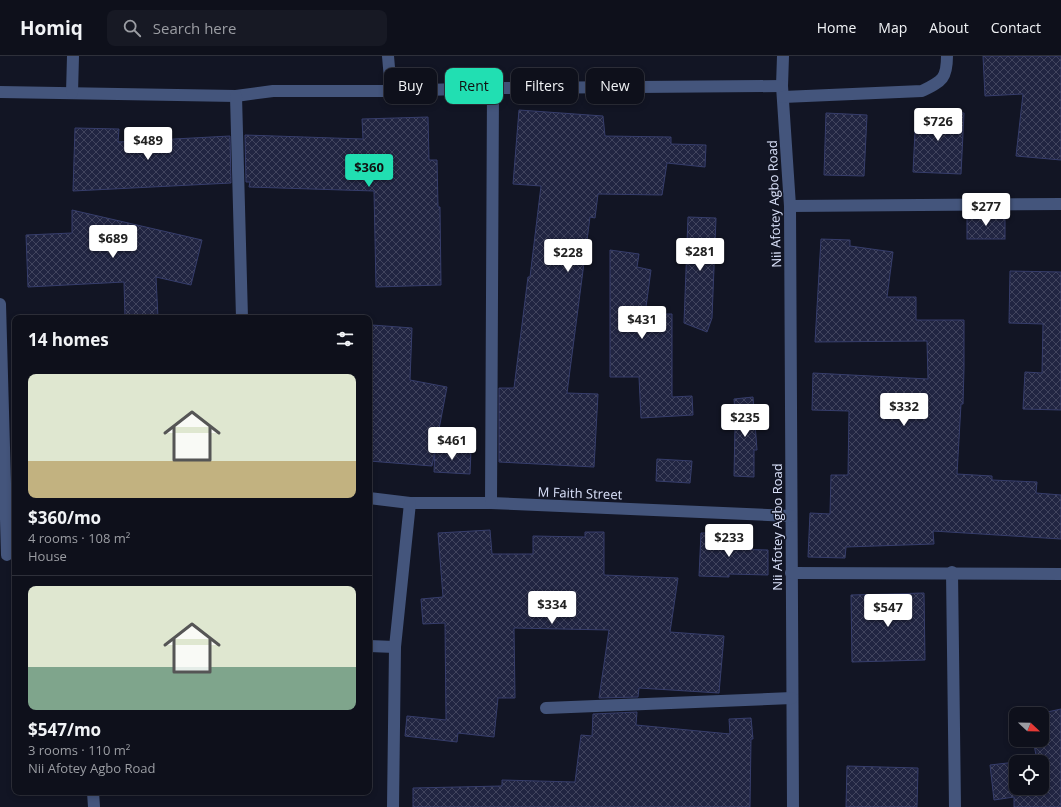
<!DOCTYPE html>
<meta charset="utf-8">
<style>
body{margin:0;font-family:"Open Sans",sans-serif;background:#171924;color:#f1f3f6;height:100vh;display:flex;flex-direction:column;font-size:15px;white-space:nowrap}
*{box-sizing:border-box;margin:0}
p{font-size:13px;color:#9b9da3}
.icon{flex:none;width:22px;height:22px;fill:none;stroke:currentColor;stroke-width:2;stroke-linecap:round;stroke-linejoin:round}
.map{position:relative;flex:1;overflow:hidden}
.sheet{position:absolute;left:12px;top:259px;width:360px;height:480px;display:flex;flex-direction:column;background:#0e101b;border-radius:8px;box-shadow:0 2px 6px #0003,0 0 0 1px #2e303a}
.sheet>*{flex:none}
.banner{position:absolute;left:384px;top:12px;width:380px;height:36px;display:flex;gap:8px}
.needle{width:26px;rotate:112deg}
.controls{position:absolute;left:1009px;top:651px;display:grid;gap:8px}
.controls a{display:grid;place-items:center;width:40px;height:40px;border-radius:8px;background:#0e101b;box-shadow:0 2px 6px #0003,0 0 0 1px #2e303a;font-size:20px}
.price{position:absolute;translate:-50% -34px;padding:0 9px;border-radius:4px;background:#fff;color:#222;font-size:13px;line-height:26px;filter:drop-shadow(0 1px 2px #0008)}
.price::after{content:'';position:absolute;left:50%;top:24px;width:12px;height:9px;margin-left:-6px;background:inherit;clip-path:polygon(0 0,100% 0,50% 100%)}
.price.on{background:#21dfb2;color:#111}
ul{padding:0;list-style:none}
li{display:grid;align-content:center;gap:8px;height:212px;padding:0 16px}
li+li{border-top:1px solid #2e303a}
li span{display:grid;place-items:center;height:124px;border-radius:8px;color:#555}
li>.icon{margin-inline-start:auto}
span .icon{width:72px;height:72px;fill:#fffc;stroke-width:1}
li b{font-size:17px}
h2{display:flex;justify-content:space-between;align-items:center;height:48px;padding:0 16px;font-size:17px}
.chip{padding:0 14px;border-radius:8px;background:#0e101b;box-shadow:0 2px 6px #0003,0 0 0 1px #2e303a;font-size:14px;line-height:36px}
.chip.on{background:#21dfb2;color:#111}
header{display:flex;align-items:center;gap:24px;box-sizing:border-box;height:56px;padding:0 20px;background:#0e101b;border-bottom:1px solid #2e303a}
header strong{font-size:19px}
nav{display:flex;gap:22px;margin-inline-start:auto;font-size:14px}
.search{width:280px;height:36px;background:#171924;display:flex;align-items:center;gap:10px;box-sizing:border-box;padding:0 14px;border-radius:8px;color:#9b9da3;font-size:15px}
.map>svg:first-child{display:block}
.building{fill:url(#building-cross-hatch);stroke:#363d6b}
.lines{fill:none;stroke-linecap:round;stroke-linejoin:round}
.minor{stroke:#44557c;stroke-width:12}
.labels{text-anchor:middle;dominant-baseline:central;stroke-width:3;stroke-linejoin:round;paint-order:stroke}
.street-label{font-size:13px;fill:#dae1fa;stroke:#121524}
</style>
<header>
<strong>Homiq</strong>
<div class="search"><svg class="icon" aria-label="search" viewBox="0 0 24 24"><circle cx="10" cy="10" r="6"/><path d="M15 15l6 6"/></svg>Search here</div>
<nav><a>Home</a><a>Map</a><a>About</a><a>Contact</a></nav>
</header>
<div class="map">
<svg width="1061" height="751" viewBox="0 0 1061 751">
<defs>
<pattern id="building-cross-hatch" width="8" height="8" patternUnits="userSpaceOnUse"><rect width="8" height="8" fill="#212542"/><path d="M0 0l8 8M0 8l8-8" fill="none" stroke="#41445e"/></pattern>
</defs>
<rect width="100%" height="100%" fill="#121524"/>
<g class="building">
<path d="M983,0H1061V104L1016,100L1023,38L985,40Z"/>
<path d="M519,54L603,60L605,80L671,81V88L706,89L705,111L667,107L662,139L598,138L595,162L590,161L567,337L598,338L594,411L499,406V332H514L528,221H530L541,130L513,128Z"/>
<path d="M916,55L964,57L961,118L913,116Z"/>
<path d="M826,57L867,59L864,120L824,119Z"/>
<path d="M428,61L429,104H437L438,151H440L441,229L376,231L374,135L249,131L250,126H246L245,79L363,83L362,63Z"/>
<path d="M75,72L119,73L118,86L230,80L231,127L73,135Z"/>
<path d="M72,154L202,184L191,229L156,221L158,262H125L124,226L28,231L26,179L72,177Z"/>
<rect x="967" y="159" width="38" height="24"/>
<path d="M688,161L716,162L712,262L707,276L684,267Z"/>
<path d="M821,183L850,184V190L893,196L887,241H916V264H964V312L963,348H961L957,418L992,420V424L1037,426L1036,437L1061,439V483L933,475L934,488L846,491L845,502L808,501L810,457L830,458L831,419H848L849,355L812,354L813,317L928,323L927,285L815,286Z"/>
<path d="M610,194L639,198L637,211L651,214L645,258H672V341L692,340L693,359L641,362L639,321H610Z"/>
<path d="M1010,215L1061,216V354L1023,353L1025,316L1042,317L1043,268L1009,267Z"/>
<path d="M372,269L412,272L410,324L447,331L432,410L369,405V329Z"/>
<path d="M753,341L757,394H754V421L734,420L735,370H736L734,343Z"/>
<path d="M435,392L471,394L470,418L434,416Z"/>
<path d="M657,403L692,405L690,427L656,425Z"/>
<path d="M490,474L492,498H533V480L585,481V476H604V519L678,522L670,576L724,580L719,637L639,632L638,641L599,642L609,574L514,572L515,642H498L494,681L458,677L457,686L405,680L407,660L446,664L445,567L423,568L421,543L443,541L438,477Z"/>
<path d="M701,477H730V493L768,494V519L729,518V521L699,520Z"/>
<path d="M924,537L925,604L852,606L851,539Z"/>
<path d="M1061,653V751H1014V741L994,744L990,709L1016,706V732H1042V706H1020L1037,704L1033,684H1042V658H1038Z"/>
<path d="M637,656L636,669L730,678L729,663L751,662L753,683H751L750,751H413V732L502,730V724L575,726L581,679L592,680L593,658Z"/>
<path d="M847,710L918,712L917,751H846Z"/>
</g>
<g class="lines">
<g class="minor">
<path d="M388,0L391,35"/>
<path d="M783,0L782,30L790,150L793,751"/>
<path d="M0,36L236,40L273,35H391L493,32L782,30"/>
<path d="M72,37L73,0"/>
<path d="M236,40L242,262"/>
<path d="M783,41L922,35C942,25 947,23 947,0"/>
<path d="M790,150L1061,148"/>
<path d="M0,248L7,499"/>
<path d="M369,442L410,447H491L791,460"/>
<path d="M491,447L493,32"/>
<path d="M952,516L955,751"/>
<path d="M791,517L1061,518"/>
<path d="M369,590L395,591"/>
<path d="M546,652L792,642"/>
<path d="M93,736L94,751"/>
<path d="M393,751L395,591L410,447"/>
</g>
</g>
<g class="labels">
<g class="street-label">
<text transform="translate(774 148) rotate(-92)">Nii Afotey Agbo Road</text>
<text transform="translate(580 437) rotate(2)">M Faith Street</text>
<text transform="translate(777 471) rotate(-90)">Nii Afotey Agbo Road</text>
</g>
</g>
</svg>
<div class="controls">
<a><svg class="needle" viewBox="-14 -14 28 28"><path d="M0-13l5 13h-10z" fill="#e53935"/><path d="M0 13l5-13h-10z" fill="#9b9da3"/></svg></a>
<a><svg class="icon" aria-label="locate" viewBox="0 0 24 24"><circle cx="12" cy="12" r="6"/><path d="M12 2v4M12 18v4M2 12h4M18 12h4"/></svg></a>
</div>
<b class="price" style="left:938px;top:86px">$726</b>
<b class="price" style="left:148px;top:105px">$489</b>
<b class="price on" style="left:369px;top:132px">$360</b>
<b class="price" style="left:986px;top:171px">$277</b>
<b class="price" style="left:113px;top:203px">$689</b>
<b class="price" style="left:700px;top:216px">$281</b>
<b class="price" style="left:568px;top:217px">$228</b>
<b class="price" style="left:642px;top:284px">$431</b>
<b class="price" style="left:904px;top:371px">$332</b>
<b class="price" style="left:745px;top:382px">$235</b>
<b class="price" style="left:452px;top:405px">$461</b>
<b class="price" style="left:729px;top:502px">$233</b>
<b class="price" style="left:552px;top:569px">$334</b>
<b class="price" style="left:888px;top:572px">$547</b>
<div class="banner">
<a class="chip">Buy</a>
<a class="chip on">Rent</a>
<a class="chip">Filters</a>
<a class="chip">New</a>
</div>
<section class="sheet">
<h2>14 homes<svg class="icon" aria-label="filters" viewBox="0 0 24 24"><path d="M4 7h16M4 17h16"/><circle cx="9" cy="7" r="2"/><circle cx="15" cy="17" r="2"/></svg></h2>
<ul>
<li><span style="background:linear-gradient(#dfe7d0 70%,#c2b280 0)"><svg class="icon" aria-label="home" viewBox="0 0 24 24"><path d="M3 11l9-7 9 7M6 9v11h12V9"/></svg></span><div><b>$360/mo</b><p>4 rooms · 108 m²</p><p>House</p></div></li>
<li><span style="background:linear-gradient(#dfe7d0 65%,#7fa58c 0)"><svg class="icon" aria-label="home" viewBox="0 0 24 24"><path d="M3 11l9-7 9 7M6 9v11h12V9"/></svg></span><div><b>$547/mo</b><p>3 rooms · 110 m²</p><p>Nii Afotey Agbo Road</p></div></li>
</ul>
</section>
</div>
